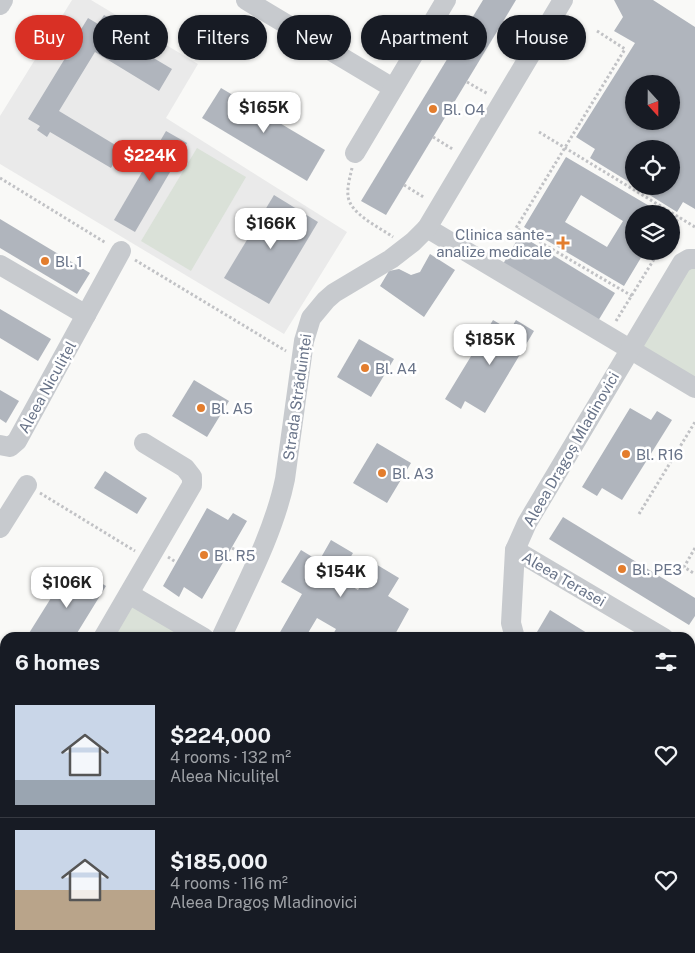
<!DOCTYPE html>
<meta charset="utf-8">
<style>
body{margin:0;font-family:"Public Sans",sans-serif;background:#20242c;color:#f1f3f6;height:100vh;display:flex;flex-direction:column;font-size:19px;white-space:nowrap}
*{box-sizing:border-box;margin:0}
p{font-size:16px;color:#9ea1a6}
.icon{flex:none;width:28px;height:28px;fill:none;stroke:currentColor;stroke-width:2;stroke-linecap:round;stroke-linejoin:round}
.map{position:relative;flex:1;overflow:hidden}
.sheet{position:absolute;left:0px;top:632px;width:695px;height:321px;display:flex;flex-direction:column;background:#171b24;border-radius:15px 15px 0 0;box-shadow:0 1px 4px #0004}
.sheet>*{flex:none}
.banner{position:absolute;left:15px;top:15px;width:665px;height:45px;display:flex;gap:10px}
.needle{width:32px;rotate:159deg}
.tools{position:absolute;left:625px;top:75px;display:grid;gap:10px}
.tools a{display:grid;place-items:center;width:55px;height:55px;border-radius:50%;background:#171b24;box-shadow:0 1px 4px #0004;font-size:25px}
.price{position:absolute;translate:-50% -42px;padding:0 11px;border-radius:10px;background:#fff;color:#222;font-size:16px;line-height:32px;filter:drop-shadow(0 1px 2px #0008)}
.price::after{content:'';position:absolute;left:50%;top:30px;width:15px;height:11px;margin-left:-8px;background:inherit;clip-path:polygon(0 0,100% 0,50% 100%)}
.price.current{background:#d93025;color:#fff}
ul{padding:0;list-style:none}
li{display:flex;align-items:center;gap:15px;height:125px;padding:0 15px}
li+li{border-top:1px solid #363941}
li span{display:grid;place-items:center;flex:none;width:140px;height:100px;border-radius:0px;color:#555}
li>.icon{margin-inline-start:auto}
span .icon{width:60px;height:60px;fill:#fffc;stroke-width:1}
li b{font-size:21px}
h2{display:flex;justify-content:space-between;align-items:center;height:60px;padding:0 15px;font-size:21px}
.pill{padding:0 18px;border-radius:22px;background:#171b24;box-shadow:0 1px 4px #0004;font-size:18px;line-height:45px}
.pill.current{background:#d93025;color:#fff}
.map>svg:first-child{display:block}
.built{fill:#eaeaea}
.green{fill:#dae1d8}
.building{fill:#b0b5bd;fill-rule:evenodd}
.lines{fill:none;stroke-linecap:round;stroke-linejoin:round}
.path{stroke:#c1c2c5;stroke-width:3;stroke-dasharray:2.5 2.5;stroke-linecap:butt}
.minor{stroke:#c7cace;stroke-width:20}
.poi-dot{fill:#e37d2d;stroke:#fff;stroke-width:2}
.labels{text-anchor:middle;dominant-baseline:central;stroke-width:5;stroke-linejoin:round;paint-order:stroke}
.poi-label{font-size:15px;fill:#687388;stroke:#fff;text-anchor:start}
.street-label{font-size:15px;fill:#687388;stroke:#fff}
</style>
<div class="map">
<svg width="695" height="953" viewBox="0 0 695 953">
<rect width="100%" height="100%" fill="#f9f9f7"/>
<path class="built" d="M72,0H91L198,64L166,118L347,232L284,334L0,164V116Z"/>
<g class="green">
<path d="M197,148L246,177L191,271L141,241Z"/>
<path d="M690,265L695,267V379L641,346Z"/>
<path d="M132,601L194,638H111Z"/>
<path d="M420,949H512L510,953H418Z"/>
</g>
<g class="building">
<path d="M483,0H516L386,215L361,201Z"/>
<path d="M614,0H653L695,27V209L683,202L677,212L635,186H671V149H634V185L590,158L595,149L576,137L635,43L614,31L623,17ZM634,84H671V121H634Z"/>
<path d="M104,15L116,22L110,32L172,69L159,91L95,52L59,111L122,149L111,168L50,132L47,137L37,130L40,126L28,119L75,42L68,38L74,28L80,31L88,18L98,24Z"/>
<path d="M221,88L325,150L307,181L202,118Z"/>
<path d="M166,131L187,143L135,232L114,220Z"/>
<path d="M566,157L663,214H634V251H645L624,286L524,227ZM581,195L623,221L607,247L565,222Z"/>
<path d="M274,195L318,222L269,304L224,278Z"/>
<path d="M0,219L90,273L77,294L0,248Z"/>
<path d="M520,235L615,293L598,321L503,264Z"/>
<path d="M430,254L455,270L424,317L380,286L389,271L399,269L411,275L420,272Z"/>
<path d="M0,309L51,339L38,361L0,338Z"/>
<path d="M493,320L510,330L516,320L534,331L485,413L465,401L461,409L445,399Z"/>
<path d="M359,339L394,359L371,397L337,377Z"/>
<path d="M194,380L229,401L207,437L172,416Z"/>
<path d="M0,390L19,401L6,423L0,419Z"/>
<path d="M630,408L651,420L657,411L672,420L622,500L602,488L597,496L582,487Z"/>
<path d="M377,443L411,463L387,503L353,483Z"/>
<path d="M105,471L147,498L137,514L94,488Z"/>
<path d="M207,508L228,520L233,513L247,521L202,599L184,587L179,597L163,586Z"/>
<path d="M563,517L695,598V616L689,625L549,539Z"/>
<path d="M331,540L353,553L338,578L358,590L374,563L399,578L388,596L409,609L393,638H366L363,636L362,638H331L336,629L317,618L305,638H284L279,634L302,594L281,582L301,550L319,561Z"/>
<path d="M66,574L87,587L93,578L106,586L74,638H26Z"/>
<path d="M550,610L595,638H546L537,632Z"/>
<path d="M695,888V953H666L659,949H690V897Z"/>
<path d="M16,949H64L61,953H14Z"/>
<path d="M349,949H401L408,953H356Z"/>
<path d="M542,949H571L568,953H539Z"/>
</g>
<g class="lines">
<g class="path">
<path d="M502,24L523,36"/>
<path d="M597,31L625,49L516,228L632,296"/>
<path d="M467,82L488,94"/>
<path d="M539,132L695,227"/>
<path d="M433,137L454,150"/>
<path d="M352,168C350,177 347,187 348,196C350,214 379,227 393,237"/>
<path d="M0,178L106,243"/>
<path d="M404,185L425,198"/>
<path d="M671,230L679,217"/>
<path d="M135,260L286,351"/>
<path d="M616,321L659,251"/>
<path d="M40,493L135,551"/>
<path d="M639,514L695,422"/>
<path d="M232,548L242,554"/>
<path d="M695,548L684,567L695,574"/>
<path d="M168,557L176,562"/>
<path d="M0,843L5,846"/>
<path d="M249,949L257,953"/>
<path d="M176,953L187,949"/>
<path d="M431,953L434,949"/>
<path d="M639,953L641,949"/>
</g>
<g class="minor">
<path d="M246,0L393,88"/>
<path d="M0,5L3,0"/>
<path d="M355,153L446,0"/>
<path d="M427,228L695,388"/>
<path d="M0,265L86,315"/>
<path d="M0,445L10,447L17,441L121,251"/>
<path d="M0,528L27,485"/>
<path d="M515,550L664,638"/>
<path d="M129,594L204,638"/>
<path d="M103,638L192,485V477L185,468L144,443"/>
<path d="M221,638C244,588 274,533 285,479L304,341L311,318L326,300L334,293L391,259L413,242L427,228L563,0"/>
<path d="M515,638L511,623L515,550L527,523L682,263L689,259H695"/>
<path d="M690,653L695,656"/>
<path d="M690,725L695,717"/>
<path d="M690,756L695,767"/>
<path d="M690,849L695,840"/>
<path d="M115,949L122,953"/>
<path d="M510,953L512,949"/>
</g>
</g>
<g class="poi-dot">
<circle cx="433" cy="109" r="5"/>
<path d="M560.5 235.5h5v5h5v5h-5v5h-5v-5h-5v-5h5z"/>
<circle cx="45" cy="261" r="5"/>
<circle cx="365" cy="368" r="5"/>
<circle cx="201" cy="408" r="5"/>
<circle cx="626" cy="454" r="5"/>
<circle cx="382" cy="473" r="5"/>
<circle cx="204" cy="555" r="5"/>
<circle cx="622" cy="569" r="5"/>
</g>
<g class="labels">
<g class="poi-label">
<text x="443" y="109">Bl. O4</text>
<text x="552" y="234" text-anchor="end">Clinica sante -<tspan x="552" dy="17">analize medicale</tspan></text>
<text x="55" y="261">Bl. 1</text>
<text x="375" y="368">Bl. A4</text>
<text x="211" y="408">Bl. A5</text>
<text x="636" y="454">Bl. R16</text>
<text x="392" y="473">Bl. A3</text>
<text x="214" y="555">Bl. R5</text>
<text x="632" y="569">Bl. PE3</text>
</g>
<g class="street-label">
<text transform="translate(47 387) rotate(-61)">Aleea Niculițel</text>
<text transform="translate(297 397) rotate(-82)">Strada Străduinței</text>
<text transform="translate(571 449) rotate(-60)">Aleea Dragoș Mladinovici</text>
<text transform="translate(564 579) rotate(30)">Aleea Terasei</text>
</g>
</g>
</svg>
<div class="tools">
<a><svg class="needle" viewBox="-14 -14 28 28"><path d="M0-13l5 13h-10z" fill="#e53935"/><path d="M0 13l5-13h-10z" fill="#9ea1a6"/></svg></a>
<a><svg class="icon" aria-label="locate" viewBox="0 0 24 24"><circle cx="12" cy="12" r="6"/><path d="M12 2v4M12 18v4M2 12h4M18 12h4"/></svg></a>
<a><svg class="icon" aria-label="layers" viewBox="0 0 24 24"><path d="M12 4l9 5-9 5-9-5zM3 14l9 5 9-5"/></svg></a>
</div>
<b class="price" style="left:264px;top:134px">$165K</b>
<b class="price current" style="left:150px;top:182px">$224K</b>
<b class="price" style="left:271px;top:250px">$166K</b>
<b class="price" style="left:490px;top:366px">$185K</b>
<b class="price" style="left:341px;top:598px">$154K</b>
<b class="price" style="left:67px;top:609px">$106K</b>
<div class="banner">
<a class="pill current">Buy</a>
<a class="pill">Rent</a>
<a class="pill">Filters</a>
<a class="pill">New</a>
<a class="pill">Apartment</a>
<a class="pill">House</a>
</div>
<section class="sheet">
<h2>6 homes<svg class="icon" aria-label="filters" viewBox="0 0 24 24"><path d="M4 7h16M4 17h16"/><circle cx="9" cy="7" r="2"/><circle cx="15" cy="17" r="2"/></svg></h2>
<ul>
<li><span style="background:linear-gradient(#c9d6e8 75%,#9aa5b1 0)"><svg class="icon" aria-label="home" viewBox="0 0 24 24"><path d="M3 11l9-7 9 7M6 9v11h12V9"/></svg></span><div><b>$224,000</b><p>4 rooms · 132 m²</p><p>Aleea Niculițel</p></div><svg class="icon" aria-label="heart" viewBox="0 0 24 24"><path d="M12 20l-8-8c-3-5 5-10 8-4 3-6 11-1 8 4z"/></svg></li>
<li><span style="background:linear-gradient(#c9d6e8 60%,#b9a48a 0)"><svg class="icon" aria-label="home" viewBox="0 0 24 24"><path d="M3 11l9-7 9 7M6 9v11h12V9"/></svg></span><div><b>$185,000</b><p>4 rooms · 116 m²</p><p>Aleea Dragoș Mladinovici</p></div><svg class="icon" aria-label="heart" viewBox="0 0 24 24"><path d="M12 20l-8-8c-3-5 5-10 8-4 3-6 11-1 8 4z"/></svg></li>
</ul>
</section>
</div>
